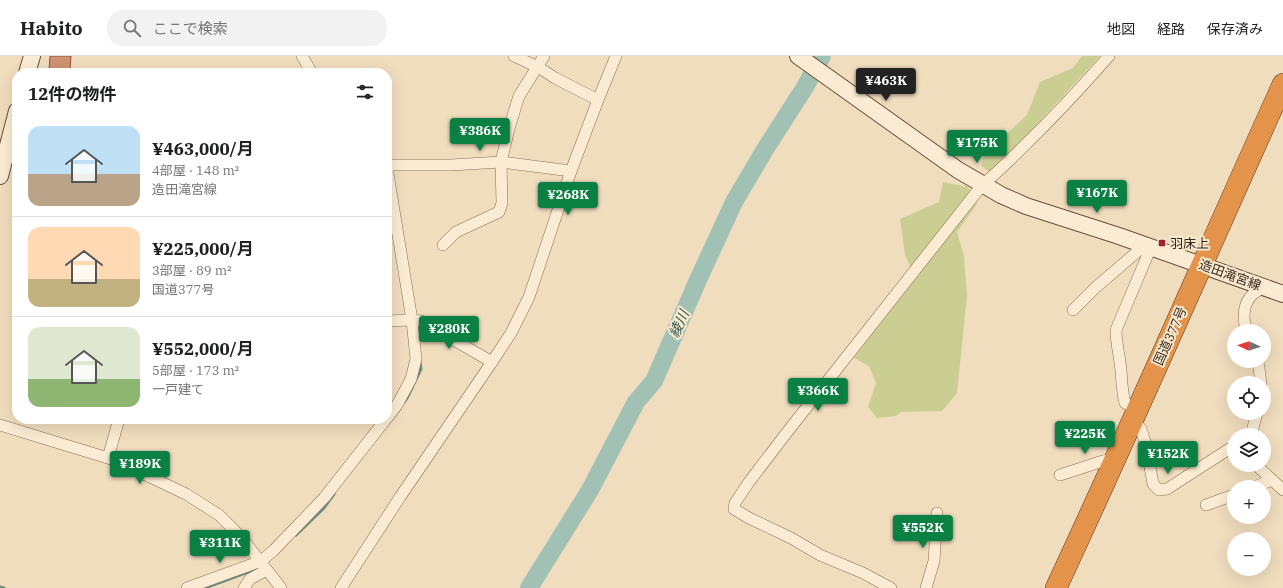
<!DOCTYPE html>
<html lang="ja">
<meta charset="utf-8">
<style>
body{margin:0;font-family:"IBM Plex Serif","Noto Sans JP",serif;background:#f2f2f2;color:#202124;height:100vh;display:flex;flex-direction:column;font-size:15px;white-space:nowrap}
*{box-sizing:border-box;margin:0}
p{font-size:13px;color:#757577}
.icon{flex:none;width:22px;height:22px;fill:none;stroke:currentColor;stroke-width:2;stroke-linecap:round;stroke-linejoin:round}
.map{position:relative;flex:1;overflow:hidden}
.panel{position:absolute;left:12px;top:12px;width:380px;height:356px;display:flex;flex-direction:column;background:#fff;border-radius:16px;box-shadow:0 4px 16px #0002}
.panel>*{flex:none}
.needle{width:26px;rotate:273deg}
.controls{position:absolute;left:1227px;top:268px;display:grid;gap:8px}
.controls a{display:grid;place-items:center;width:44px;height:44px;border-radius:50%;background:#fff;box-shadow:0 4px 16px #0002;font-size:20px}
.price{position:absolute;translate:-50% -34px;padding:0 9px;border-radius:4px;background:#0b8043;color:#fff;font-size:13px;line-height:26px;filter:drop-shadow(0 1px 2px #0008)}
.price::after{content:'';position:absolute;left:50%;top:24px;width:12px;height:9px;margin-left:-6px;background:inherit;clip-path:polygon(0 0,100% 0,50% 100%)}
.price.on{background:#222;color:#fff}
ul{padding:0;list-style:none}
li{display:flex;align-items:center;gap:12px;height:100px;padding:0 16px}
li+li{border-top:1px solid #e0e0e0}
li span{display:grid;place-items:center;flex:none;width:112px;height:80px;border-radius:12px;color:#555}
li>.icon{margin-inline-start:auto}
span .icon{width:48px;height:48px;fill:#fffc;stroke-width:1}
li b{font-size:17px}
h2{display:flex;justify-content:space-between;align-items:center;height:48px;padding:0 16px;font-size:17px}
header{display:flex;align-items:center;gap:24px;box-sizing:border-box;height:56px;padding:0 20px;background:#fff;border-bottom:1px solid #e0e0e0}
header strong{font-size:19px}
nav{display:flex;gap:22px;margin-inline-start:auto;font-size:14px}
.search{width:280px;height:36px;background:#f2f2f2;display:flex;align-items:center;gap:10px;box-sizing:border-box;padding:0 14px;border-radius:16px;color:#757577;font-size:15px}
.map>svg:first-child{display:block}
.green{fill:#cbce92}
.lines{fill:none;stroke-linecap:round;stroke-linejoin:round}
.stream{stroke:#698f82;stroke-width:3}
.river{stroke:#a2c1b5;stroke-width:18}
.building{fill:#d09272;stroke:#89543b}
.street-casing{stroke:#896d56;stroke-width:12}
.secondary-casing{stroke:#6a4e3a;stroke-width:18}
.highway-casing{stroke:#563c2b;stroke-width:22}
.street{stroke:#faebd2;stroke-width:11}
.secondary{stroke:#faebd2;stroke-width:16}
.highway{stroke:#e4944a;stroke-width:21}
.poi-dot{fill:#9a242e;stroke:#f7e8ce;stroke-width:1.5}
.labels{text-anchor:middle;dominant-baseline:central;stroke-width:4;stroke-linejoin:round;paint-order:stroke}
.poi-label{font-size:13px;fill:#37271b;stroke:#f7e8ce;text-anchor:start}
.street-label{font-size:13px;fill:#37271b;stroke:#f7e8ce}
.water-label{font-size:14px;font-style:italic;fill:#2a5851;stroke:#f7e8ce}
</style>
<header>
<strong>Habito</strong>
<div class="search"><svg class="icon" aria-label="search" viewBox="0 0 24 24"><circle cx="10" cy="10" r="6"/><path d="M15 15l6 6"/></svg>ここで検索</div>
<nav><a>地図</a><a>経路</a><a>保存済み</a></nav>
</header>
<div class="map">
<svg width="1283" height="532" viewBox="0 0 1283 532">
<rect width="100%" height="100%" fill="#f0ddbe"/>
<g class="green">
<path d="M1082,0H1100L992,117L981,110L985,98L1027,59L1040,26L1073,12Z"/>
<path d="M943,126L968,131L977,148L957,176L964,200L967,240L957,337L942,355L901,356L896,360L877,362L868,351L876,327L869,310L854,302L915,223L905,198L900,163L939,146Z"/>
</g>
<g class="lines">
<g class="stream">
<path d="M387,95L390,106"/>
<path d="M404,346L407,342L421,313L420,306"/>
<path d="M296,479L323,453L334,438"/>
<path d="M0,531L4,532"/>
<path d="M205,532L259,512"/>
</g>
<path class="river" d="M529,532L590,434L636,346L654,325L698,224L734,146L764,95L805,31L822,0"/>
</g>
<path class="building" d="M50,0H71L70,14L49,13Z"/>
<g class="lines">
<defs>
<g id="street">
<path d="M302,0L312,17"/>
<path d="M514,0L538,11L555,22L598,44"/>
<path d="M387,109H451L501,106L571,115"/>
<path d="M387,112L412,264L416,303L411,323L397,349L387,362"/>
<path d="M443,189L456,176L499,156L502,147L501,106L510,69L519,40L544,0"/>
<path d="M1073,254L1095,232L1145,189"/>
<path d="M387,265L412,264L421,265L492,306"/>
<path d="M1247,275C1242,263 1243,247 1253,238C1256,236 1260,233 1264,231"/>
<path d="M1258,305L1261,327"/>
<path d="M1138,354L1125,347C1122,336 1122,326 1121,315C1120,301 1116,288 1116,274L1151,191"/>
<path d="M1134,364L1141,373L1146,389L1153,428L1159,434L1167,433L1229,393L1234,392"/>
<path d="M0,369L108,402L123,408L186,438L219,459L242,482L281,532"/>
<path d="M1251,379L1257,357"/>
<path d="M108,402L119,363"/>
<path d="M1256,409L1283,434"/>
<path d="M1060,419L1103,405L1117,402"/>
<path d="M1254,431L1272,424"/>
<path d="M1206,449L1234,439"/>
<path d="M187,532L261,505L273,495L324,442L386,363"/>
<path d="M244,532L250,523L267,514"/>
<path d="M341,532L400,441L492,306L511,277L529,241L571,115L598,44L616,0"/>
<path d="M891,532L863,517L820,499L791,482L749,462L734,453L735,447L749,426L788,375L983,128C997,117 1009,105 1022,92C1052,63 1081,32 1109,0"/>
<path d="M926,532L934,505L937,457"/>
</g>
<g id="secondary">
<path d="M798,0L958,114L1001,139L1026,150L1119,180L1283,238"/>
<path d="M27,17L32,0"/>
<path d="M0,120L17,55"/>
</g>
<path id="highway" d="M1056,532C1134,365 1207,196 1283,28"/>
</defs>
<use href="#street" class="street-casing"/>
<use href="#secondary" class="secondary-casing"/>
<use href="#highway" class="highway-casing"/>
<use href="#street" class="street"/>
<use href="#secondary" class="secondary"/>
<use href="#highway" class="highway"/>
</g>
<rect class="poi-dot" x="1158" y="183" width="8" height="8" rx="2"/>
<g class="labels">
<g class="poi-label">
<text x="1170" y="187">羽床上</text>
</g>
<g class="street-label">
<text transform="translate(1230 219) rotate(20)">造田滝宮線</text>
<text transform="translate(1170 280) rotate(-66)">国道377号</text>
</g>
<g class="water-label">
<text transform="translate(679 268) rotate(-66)">綾川</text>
</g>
</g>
</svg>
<div class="controls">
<a><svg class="needle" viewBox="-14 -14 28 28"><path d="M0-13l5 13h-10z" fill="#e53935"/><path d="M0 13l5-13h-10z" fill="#757577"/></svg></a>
<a><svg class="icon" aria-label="locate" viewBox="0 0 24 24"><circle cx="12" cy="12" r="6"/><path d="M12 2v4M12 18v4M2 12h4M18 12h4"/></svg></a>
<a><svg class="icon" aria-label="layers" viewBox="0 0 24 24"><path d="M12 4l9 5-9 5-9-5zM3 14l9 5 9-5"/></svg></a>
<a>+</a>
<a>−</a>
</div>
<b class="price on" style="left:886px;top:46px">¥463K</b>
<b class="price" style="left:480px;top:96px">¥386K</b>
<b class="price" style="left:977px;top:108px">¥175K</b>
<b class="price" style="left:1097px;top:158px">¥167K</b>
<b class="price" style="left:568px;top:160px">¥268K</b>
<b class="price" style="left:449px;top:294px">¥280K</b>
<b class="price" style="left:818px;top:356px">¥366K</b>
<b class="price" style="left:1085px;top:399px">¥225K</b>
<b class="price" style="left:1168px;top:419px">¥152K</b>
<b class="price" style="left:140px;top:429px">¥189K</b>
<b class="price" style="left:923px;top:493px">¥552K</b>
<b class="price" style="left:220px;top:508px">¥311K</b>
<section class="panel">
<h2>12件の物件<svg class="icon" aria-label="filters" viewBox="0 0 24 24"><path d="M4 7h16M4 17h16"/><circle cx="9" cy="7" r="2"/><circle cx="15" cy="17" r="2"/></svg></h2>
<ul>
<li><span style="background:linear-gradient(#bfe0f5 60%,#b9a48a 0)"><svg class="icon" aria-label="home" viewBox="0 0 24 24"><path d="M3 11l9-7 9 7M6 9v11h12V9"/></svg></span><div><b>¥463,000/月</b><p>4部屋 · 148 m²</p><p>造田滝宮線</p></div></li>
<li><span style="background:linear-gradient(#ffd9b3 65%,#c2b280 0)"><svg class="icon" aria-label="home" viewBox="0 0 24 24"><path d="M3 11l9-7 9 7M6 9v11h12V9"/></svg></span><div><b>¥225,000/月</b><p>3部屋 · 89 m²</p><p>国道377号</p></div></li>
<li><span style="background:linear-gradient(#dfe7d0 65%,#8fb573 0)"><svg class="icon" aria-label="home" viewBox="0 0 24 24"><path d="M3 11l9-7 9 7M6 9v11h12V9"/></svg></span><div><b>¥552,000/月</b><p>5部屋 · 173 m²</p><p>一戸建て</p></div></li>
</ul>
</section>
</div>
